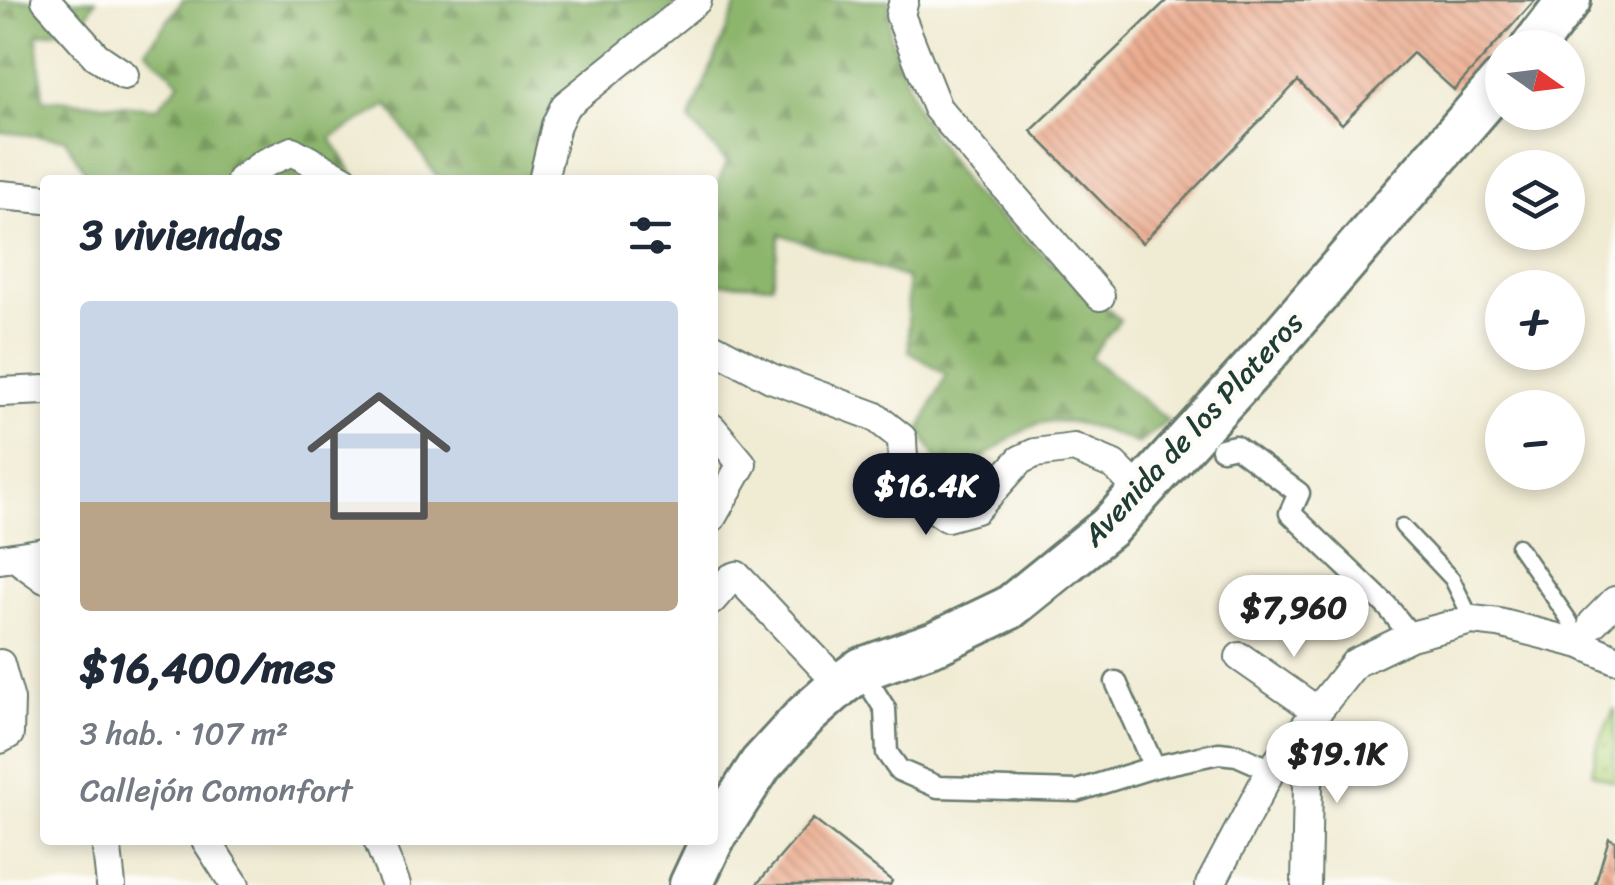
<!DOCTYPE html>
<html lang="es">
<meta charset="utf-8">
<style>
body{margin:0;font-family:Sriracha,sans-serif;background:#f2f2f3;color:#1f2937;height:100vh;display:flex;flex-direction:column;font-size:38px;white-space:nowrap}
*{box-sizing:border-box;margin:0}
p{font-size:32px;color:#747a83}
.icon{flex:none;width:55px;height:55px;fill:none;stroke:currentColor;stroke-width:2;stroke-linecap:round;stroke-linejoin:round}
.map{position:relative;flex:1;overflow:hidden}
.side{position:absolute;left:40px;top:175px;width:678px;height:670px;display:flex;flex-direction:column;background:#fff;border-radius:10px;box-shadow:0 5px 15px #0003}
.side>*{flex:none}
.needle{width:65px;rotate:104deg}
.controls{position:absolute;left:1485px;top:30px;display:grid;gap:20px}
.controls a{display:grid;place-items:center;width:100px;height:100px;border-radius:50%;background:#fff;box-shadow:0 5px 15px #0003;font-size:50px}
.price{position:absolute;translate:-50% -85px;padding:0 22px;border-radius:35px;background:#fff;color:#222;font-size:32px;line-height:65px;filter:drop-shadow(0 2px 5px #0008)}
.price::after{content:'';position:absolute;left:50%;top:60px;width:30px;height:22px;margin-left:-15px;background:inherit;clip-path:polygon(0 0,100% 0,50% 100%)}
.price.selected{background:#111827;color:#fff}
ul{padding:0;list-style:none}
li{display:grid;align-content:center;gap:20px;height:530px;padding:0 40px}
li span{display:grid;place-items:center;height:310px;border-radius:10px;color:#555}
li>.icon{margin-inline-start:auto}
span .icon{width:180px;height:180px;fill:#fffc;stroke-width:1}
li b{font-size:42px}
h2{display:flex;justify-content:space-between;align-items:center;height:120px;padding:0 40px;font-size:42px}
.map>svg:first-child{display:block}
.forest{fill:url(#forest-firs);stroke:#567a50;stroke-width:2.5}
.park{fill:url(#park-dots);stroke:#688959;stroke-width:2.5}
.building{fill:url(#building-back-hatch)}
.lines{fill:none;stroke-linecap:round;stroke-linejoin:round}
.service-casing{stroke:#687a6c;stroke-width:19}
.pedestrian-casing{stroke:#687a6c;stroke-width:25}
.minor-casing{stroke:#687a6c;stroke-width:32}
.primary-casing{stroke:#687a6c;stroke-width:48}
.service{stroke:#fff;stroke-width:14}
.pedestrian{stroke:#fff;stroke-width:20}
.minor{stroke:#fff;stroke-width:28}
.primary{stroke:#fff;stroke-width:42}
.labels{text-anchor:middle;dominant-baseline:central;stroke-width:9;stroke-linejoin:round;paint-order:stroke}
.street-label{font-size:30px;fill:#1f3d34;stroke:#fdfcf7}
</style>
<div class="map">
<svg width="1615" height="885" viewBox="0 0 1615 885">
<defs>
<pattern id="forest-firs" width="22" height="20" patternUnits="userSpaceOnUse" patternTransform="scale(2.5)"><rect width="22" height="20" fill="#8db66d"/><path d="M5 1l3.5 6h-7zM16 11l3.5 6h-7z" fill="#73955a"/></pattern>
<pattern id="park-dots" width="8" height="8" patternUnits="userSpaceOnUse" patternTransform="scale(2.5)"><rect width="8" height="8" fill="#b2d57e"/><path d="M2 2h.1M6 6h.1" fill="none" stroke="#90ae68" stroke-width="1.8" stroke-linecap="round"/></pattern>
<pattern id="building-back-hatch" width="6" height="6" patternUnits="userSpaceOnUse" patternTransform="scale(2.5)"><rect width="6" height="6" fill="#ecab8e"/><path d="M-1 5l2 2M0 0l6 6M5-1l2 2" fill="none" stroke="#bf8c75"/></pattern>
</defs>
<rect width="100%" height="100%" fill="#fdfcf7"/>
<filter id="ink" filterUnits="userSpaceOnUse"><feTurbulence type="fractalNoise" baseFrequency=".01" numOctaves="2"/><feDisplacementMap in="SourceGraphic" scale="20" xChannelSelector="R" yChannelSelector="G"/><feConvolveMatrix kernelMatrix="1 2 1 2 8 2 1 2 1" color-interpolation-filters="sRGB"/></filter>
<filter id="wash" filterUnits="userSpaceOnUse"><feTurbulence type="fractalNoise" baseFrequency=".0048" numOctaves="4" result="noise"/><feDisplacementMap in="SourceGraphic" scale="40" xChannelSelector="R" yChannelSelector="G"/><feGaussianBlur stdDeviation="2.25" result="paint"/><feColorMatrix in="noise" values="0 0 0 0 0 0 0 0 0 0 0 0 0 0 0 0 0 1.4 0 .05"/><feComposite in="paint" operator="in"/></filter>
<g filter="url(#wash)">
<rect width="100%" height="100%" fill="#f0ebd3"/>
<g class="forest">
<path d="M0,0H96L80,26L37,35L43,99L157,108L180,82L146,50L183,0H681L551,108L543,174L486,180H439L388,105L331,138L356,180H90L65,139L0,132Z"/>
<path d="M739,0H889L890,35L918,112L971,193L1120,320L1090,357L1168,421L1138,444C1110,432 1062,412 1033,426C999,441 984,465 945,474L920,430L946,375L909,351L907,278L780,234L772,285L713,283V194L727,162L689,121Z"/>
</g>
<path class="park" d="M1615,708V782L1592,773L1598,743Z"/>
<g id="blocks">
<g class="building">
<path d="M1167,0H1535L1454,90L1413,53L1342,124L1298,81L1142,243L1031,131Z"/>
<path d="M813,819L892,881L890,885H756Z"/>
<path d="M1609,838L1615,841V885H1595Z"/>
</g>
</g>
</g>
<g filter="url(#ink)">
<use href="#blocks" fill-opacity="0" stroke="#687a6c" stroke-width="2.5"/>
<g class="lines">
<defs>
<g id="service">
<path d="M1402,526L1452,579L1472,620"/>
<path d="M1518,546L1569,620L1580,642"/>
</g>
<g id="pedestrian">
<path d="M1222,449L1235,446L1299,493L1290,513L1387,606L1411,636"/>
<path d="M868,682L885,709L887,753L899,770L938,787L1077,791L1154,767L1219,753L1237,755L1271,770"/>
<path d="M1116,682L1154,767"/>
</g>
<g id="minor">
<path d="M46,0L96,56L124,75"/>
<path d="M904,0L900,15L937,108L1100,296"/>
<path d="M241,180L263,164L292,151L344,180"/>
<path d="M543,180L556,125L565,106L697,0"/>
<path d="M0,195L45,199"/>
<path d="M712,347L771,378L874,416L902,438C903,483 910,493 947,517L976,509L1020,460L1035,453L1074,448L1114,465L1139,490"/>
<path d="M0,392L45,390"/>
<path d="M712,428L742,464L712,517"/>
<path d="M15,557L45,579"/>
<path d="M0,559L45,552"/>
<path d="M712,600L731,578L737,576L840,685"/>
<path d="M1593,623L1615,601"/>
<path d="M1240,657L1316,710"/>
<path d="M0,664L10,700L9,734L0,739"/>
<path d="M1290,741L1308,783L1306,885"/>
<path d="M106,840L111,885"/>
<path d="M206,840L235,885"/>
<path d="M378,840L396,885"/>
<path d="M1210,885L1271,770L1355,663L1411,636L1472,620L1499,623L1581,644L1615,659"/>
</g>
<g id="primary">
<path d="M1532,48L1569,0"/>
<path d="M712,840L761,764L805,716L840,685L862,669L938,642L1009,608L1109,527L1258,363L1502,81"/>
<path d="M691,885L712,840"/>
</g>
</defs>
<use href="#service" class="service-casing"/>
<use href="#pedestrian" class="pedestrian-casing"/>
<use href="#minor" class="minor-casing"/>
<use href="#primary" class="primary-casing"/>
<use href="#service" class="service"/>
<use href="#pedestrian" class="pedestrian"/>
<use href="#minor" class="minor"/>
<use href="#primary" class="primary"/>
</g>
</g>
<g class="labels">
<g class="street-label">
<text transform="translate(1193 429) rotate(-47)">Avenida de los Plateros</text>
</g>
</g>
</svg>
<div class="controls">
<a><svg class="needle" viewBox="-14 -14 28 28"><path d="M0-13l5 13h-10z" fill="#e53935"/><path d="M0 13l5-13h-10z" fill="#747a83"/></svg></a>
<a><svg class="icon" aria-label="layers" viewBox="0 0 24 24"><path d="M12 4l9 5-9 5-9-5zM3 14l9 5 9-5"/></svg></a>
<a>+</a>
<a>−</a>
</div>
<b class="price selected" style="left:926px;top:538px">$16.4K</b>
<b class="price" style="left:1294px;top:660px">$7,960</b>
<b class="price" style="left:1337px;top:806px">$19.1K</b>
<section class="side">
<h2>3 viviendas<svg class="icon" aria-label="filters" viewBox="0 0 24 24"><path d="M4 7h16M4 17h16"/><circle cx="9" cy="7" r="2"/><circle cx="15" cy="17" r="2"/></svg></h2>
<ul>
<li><span style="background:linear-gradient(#c9d6e8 65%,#b9a48a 0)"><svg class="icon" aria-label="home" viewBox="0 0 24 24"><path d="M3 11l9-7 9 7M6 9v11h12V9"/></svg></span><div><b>$16,400/mes</b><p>3 hab. · 107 m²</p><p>Callejón Comonfort</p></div></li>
</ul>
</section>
</div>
